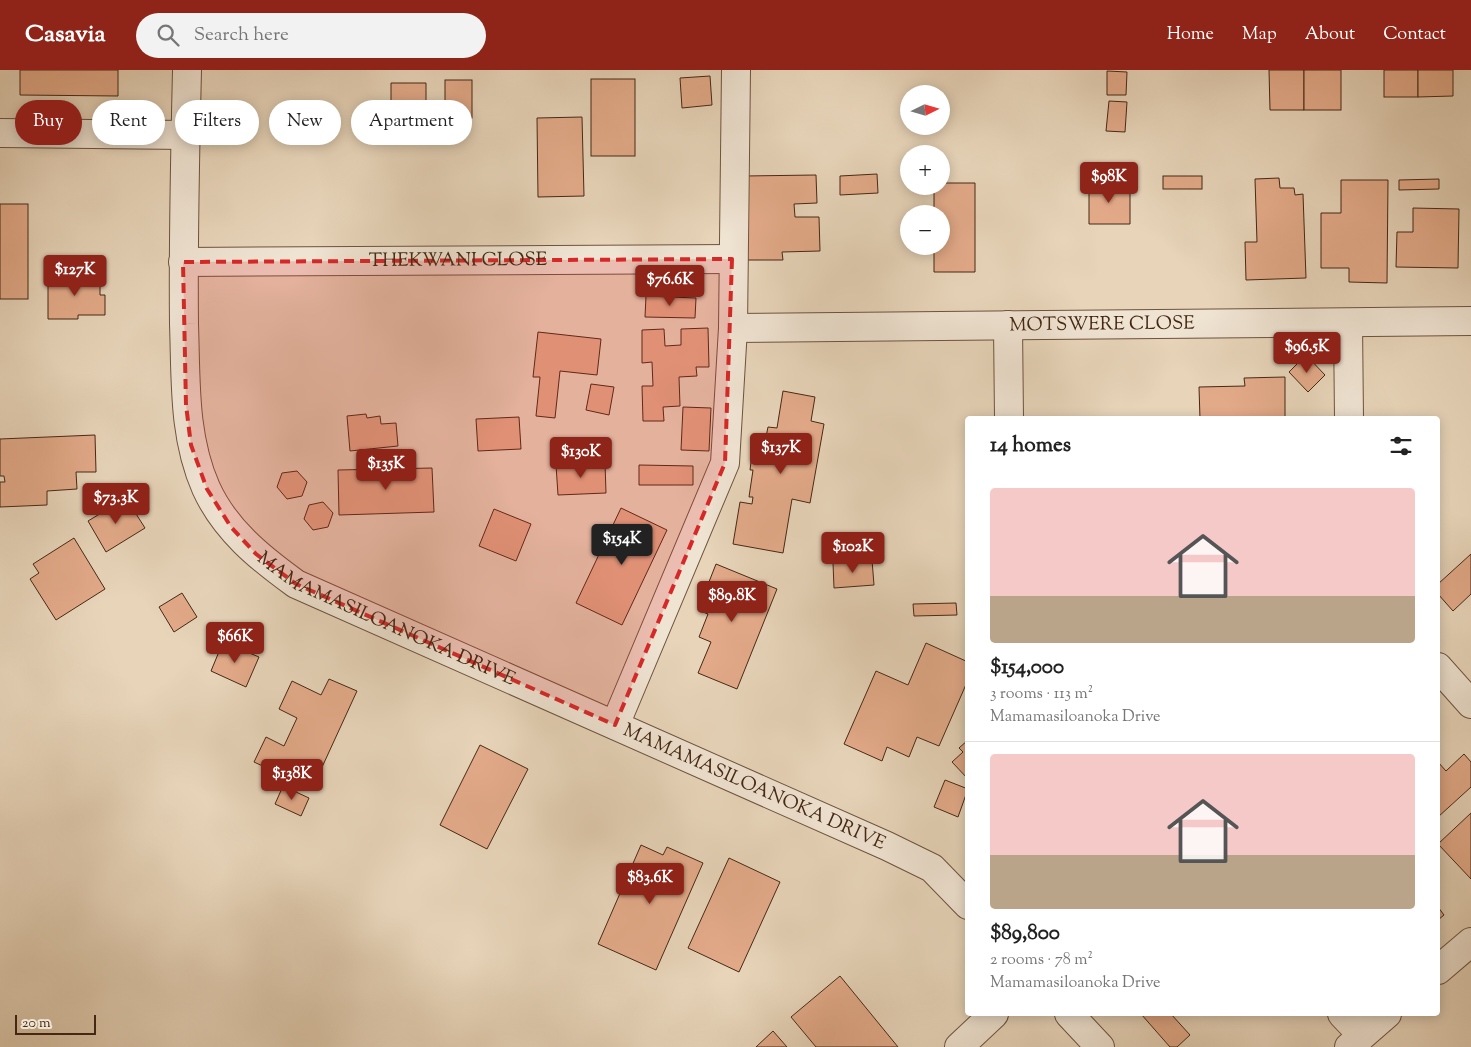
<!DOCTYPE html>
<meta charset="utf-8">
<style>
body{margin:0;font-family:"Sorts Mill Goudy",serif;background:#f2f2f2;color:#222;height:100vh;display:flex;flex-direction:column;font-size:19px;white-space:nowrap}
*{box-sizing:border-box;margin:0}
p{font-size:16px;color:#767676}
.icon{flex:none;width:28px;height:28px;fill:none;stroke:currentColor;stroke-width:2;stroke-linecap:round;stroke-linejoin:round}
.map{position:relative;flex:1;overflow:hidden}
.details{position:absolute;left:965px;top:346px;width:475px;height:600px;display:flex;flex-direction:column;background:#fff;border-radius:5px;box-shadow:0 2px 12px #0003}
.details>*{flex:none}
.banner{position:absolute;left:15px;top:30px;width:475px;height:45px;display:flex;gap:10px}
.needle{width:32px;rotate:85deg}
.buttons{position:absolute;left:900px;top:15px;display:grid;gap:10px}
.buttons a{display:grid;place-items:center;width:50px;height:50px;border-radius:50%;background:#fff;box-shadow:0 2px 12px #0003;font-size:25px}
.scale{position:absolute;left:15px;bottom:12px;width:81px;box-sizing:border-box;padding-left:5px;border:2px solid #452814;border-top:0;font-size:14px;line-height:18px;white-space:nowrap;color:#452814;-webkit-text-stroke:4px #efe3d2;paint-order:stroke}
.price{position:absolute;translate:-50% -42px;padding:0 11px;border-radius:5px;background:#8f2418;color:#fff;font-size:16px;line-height:32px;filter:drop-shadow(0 1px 2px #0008)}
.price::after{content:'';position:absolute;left:50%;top:30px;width:15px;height:11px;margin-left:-8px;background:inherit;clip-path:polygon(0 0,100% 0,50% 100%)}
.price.active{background:#222;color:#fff}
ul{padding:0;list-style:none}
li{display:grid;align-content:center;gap:10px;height:265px;padding:0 25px}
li+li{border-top:1px solid #e0e0e0}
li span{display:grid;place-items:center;height:155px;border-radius:5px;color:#555}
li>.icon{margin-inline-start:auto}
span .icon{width:90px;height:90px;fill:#fffc;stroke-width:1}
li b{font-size:21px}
h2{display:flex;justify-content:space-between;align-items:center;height:60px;padding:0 25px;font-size:21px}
.tag{padding:0 18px;border-radius:22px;background:#fff;box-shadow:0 2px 12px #0003;font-size:18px;line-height:45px}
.tag.active{background:#8f2418;color:#fff}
header{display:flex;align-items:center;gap:30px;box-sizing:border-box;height:70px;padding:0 25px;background:#8f2418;color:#fff}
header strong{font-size:24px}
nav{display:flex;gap:28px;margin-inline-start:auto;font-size:18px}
.search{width:350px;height:45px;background:#f2f2f2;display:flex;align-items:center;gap:12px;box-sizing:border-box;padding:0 18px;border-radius:28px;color:#767676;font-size:19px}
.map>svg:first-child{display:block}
.building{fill:#e3aa89;stroke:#452814}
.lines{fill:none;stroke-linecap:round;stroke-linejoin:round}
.minor-casing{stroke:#6e533d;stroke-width:30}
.minor{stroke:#efe3d2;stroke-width:28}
.marked{fill:#d62828;fill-opacity:0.2;stroke:#d62828;stroke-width:4;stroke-dasharray:10 6;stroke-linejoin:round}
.labels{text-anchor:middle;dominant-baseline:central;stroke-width:4.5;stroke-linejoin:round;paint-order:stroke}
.street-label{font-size:19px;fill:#452814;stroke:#efe3d2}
</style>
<header>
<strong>Casavia</strong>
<div class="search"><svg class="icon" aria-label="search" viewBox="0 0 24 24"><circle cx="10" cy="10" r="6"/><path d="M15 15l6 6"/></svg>Search here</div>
<nav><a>Home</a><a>Map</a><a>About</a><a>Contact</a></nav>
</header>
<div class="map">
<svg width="1471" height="977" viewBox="0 0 1471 977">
<rect width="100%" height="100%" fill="#e7d4b9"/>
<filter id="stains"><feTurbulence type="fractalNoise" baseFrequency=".004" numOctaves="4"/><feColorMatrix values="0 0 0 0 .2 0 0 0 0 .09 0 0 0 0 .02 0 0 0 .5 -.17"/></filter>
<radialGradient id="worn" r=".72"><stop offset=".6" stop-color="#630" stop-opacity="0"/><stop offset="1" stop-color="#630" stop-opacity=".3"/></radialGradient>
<g class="building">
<path d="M20,0H118V26L20,25Z"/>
<path d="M1269,0H1304V40H1270Z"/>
<rect x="1304" y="0" width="37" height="40"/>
<rect x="1384" y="0" width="34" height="27"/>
<path d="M1418,0H1453V26L1418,27Z"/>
<path d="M1107,1L1127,2L1126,25H1107Z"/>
<path d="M710,6L712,35L682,38L680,8Z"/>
<rect x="591" y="9" width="44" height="77"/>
<rect x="445" y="10" width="27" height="38"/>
<path d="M391,13H426V35H419V44H391Z"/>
<path d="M1109,31L1127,32L1125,62L1106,61Z"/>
<path d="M582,47L584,126L538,127L537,48Z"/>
<path d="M877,104L878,123L840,125V106Z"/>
<path d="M816,105L817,133L794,134L795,147H819L820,181L782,182L783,190H746L745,106Z"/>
<rect x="1163" y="106" width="39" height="13"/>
<path d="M1279,108L1280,118H1294L1295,125L1303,124L1306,208L1246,210L1245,172H1257L1255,109Z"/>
<path d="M1439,109V119L1399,120V110Z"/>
<path d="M1341,110H1388L1387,213L1349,212V198H1321V143H1341Z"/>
<path d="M1089,112H1112V116H1130V154H1089Z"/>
<path d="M941,113H975V202H934V176H941V144H934V116H941Z"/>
<rect x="0" y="134" width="28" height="95"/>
<path d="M1413,138L1459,139L1458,198L1396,197L1397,162H1413Z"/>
<path d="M68,205H100V225H105V245H78V249H48V209H68Z"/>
<path d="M646,226L696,228L695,248L645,247Z"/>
<path d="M708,258L709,297H696L697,306L679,307L680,336L663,337L664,351H643L642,316H653L652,292L642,293V260L664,259L665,276L681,275V259Z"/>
<path d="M538,262L601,269L597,305L560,301L555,348L536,346L540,307H533Z"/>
<path d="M1306,285L1325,305L1308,322L1289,302Z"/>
<path d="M1285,307V349H1200L1199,317L1245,316L1244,308Z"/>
<path d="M591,314L614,317L609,345L586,340Z"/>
<path d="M783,321L815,327L811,351L824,354L810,433L792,429L783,483L733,474L740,432L752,434L753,427H749L753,400H750L753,376L764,377L768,357L777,358Z"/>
<path d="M683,337L711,338L709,381L681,380Z"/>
<path d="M366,344L367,348L380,346L381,354L396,353L398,376L350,381L347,346Z"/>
<path d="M519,347L521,379L478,381L476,349Z"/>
<path d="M95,365L96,402H76L77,419L47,421V435L0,437V412H5L4,406H0V369Z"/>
<path d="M605,393L606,423L558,425L556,395Z"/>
<path d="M639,395L693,396V415H639Z"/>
<path d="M432,398L434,442L339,445L338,400Z"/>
<path d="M297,401L307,412L302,426L287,429L277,417L282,403Z"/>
<path d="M126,428L145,458L106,482L88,451Z"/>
<path d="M323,432L333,443L328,457L313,460L304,449L309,435Z"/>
<path d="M621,438L667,460L622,555L576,533Z"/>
<path d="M494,439L531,454L516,491L479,476Z"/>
<path d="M74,468L105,519L56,550L30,509L39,503L33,494Z"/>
<path d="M1471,484V524L1453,541L1438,524V514Z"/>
<path d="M872,490L874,515L834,518L833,493Z"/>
<path d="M716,494L777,519L737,619L698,603L711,572L699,567L708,544L698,540Z"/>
<path d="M182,523L197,547L174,562L159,537Z"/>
<path d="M956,533L957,545L914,546L913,534Z"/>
<path d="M223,572L259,587L246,617L211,601Z"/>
<path d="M926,573L968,592V610L939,676L917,667L909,687L887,677L882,691L844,674L876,601L908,615Z"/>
<path d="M329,609L357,621L312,719L254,692L266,667L284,676L297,648L279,639L292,611L321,625Z"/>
<path d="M968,670V709L952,692L963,682L959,678Z"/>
<path d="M480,675L528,699L487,779L440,755Z"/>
<path d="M1464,684L1471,692V717L1438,747V692L1446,701Z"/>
<path d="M945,710L968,719L958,747L934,737Z"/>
<path d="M283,716L309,728L301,746L275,734Z"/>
<path d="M1471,743V809L1438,774Z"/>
<path d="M641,775L663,785L667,777L703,793L656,900L598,874Z"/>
<path d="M729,788L780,812L739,902L688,878Z"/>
<path d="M1438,837L1444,845L1438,850Z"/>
<path d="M840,906L898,977H816L791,947Z"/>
<path d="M1141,944H1171L1190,965L1177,977H1170Z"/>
<path d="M773,961L787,977H756Z"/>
</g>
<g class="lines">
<defs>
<g id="minor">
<path id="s1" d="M187,0C185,85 183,169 184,254C186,310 183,366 206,418C225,460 260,488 296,514L887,776L932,798L968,835"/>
<path d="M0,63L186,65"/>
<path id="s2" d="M183,192L732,189"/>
<path d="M1348,253L1349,349"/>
<path d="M1008,255L1009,349"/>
<path id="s3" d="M733,258L1471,251"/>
<path d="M1438,597L1471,634"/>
<path d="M615,655L725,393L733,258L736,0"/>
<path d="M1438,900L1471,872"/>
<path d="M1069,944L1100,977"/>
<path d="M1342,944L1362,965"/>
<path d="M959,977L994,944"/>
<path d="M1349,977L1387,944"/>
</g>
</defs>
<use href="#minor" class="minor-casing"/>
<use href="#minor" class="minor"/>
</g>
<path class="marked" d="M732,189L725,393L615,655L296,514L256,484L231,457L207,419L191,375L186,335L183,192Z"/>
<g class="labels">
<g class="street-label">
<text stroke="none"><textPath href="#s2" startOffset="275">THEKWANI CLOSE</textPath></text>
<text stroke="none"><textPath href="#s3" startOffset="369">MOTSWERE CLOSE</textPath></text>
<text stroke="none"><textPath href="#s1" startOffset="650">MAMAMASILOANOKA DRIVE</textPath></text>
<text stroke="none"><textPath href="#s1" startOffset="1055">MAMAMASILOANOKA DRIVE</textPath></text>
</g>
</g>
<rect width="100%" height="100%" filter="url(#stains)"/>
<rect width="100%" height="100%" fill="url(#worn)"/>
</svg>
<div class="buttons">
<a><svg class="needle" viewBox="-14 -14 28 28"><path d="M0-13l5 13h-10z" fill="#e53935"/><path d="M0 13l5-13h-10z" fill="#767676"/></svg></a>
<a>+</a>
<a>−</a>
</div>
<div class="scale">20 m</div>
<b class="price" style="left:1109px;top:134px">$98K</b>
<b class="price" style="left:75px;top:227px">$127K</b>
<b class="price" style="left:670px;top:237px">$76.6K</b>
<b class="price" style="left:1307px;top:304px">$96.5K</b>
<b class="price" style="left:781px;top:405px">$137K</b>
<b class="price" style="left:581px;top:409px">$130K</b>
<b class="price" style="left:386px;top:421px">$135K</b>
<b class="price" style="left:116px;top:455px">$73.3K</b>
<b class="price active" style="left:622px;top:496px">$154K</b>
<b class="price" style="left:853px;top:504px">$102K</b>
<b class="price" style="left:732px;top:553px">$89.8K</b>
<b class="price" style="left:235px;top:594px">$66K</b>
<b class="price" style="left:292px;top:731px">$138K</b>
<b class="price" style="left:650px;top:835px">$83.6K</b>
<div class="banner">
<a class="tag active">Buy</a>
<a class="tag">Rent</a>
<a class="tag">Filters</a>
<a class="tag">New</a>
<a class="tag">Apartment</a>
</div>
<section class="details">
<h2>14 homes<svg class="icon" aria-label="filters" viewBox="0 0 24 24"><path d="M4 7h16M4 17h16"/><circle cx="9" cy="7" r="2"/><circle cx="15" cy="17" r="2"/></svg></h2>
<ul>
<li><span style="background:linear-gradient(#f6c9c9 70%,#b9a48a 0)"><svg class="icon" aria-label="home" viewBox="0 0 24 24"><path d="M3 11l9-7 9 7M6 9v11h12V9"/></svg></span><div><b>$154,000</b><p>3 rooms · 113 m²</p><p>Mamamasiloanoka Drive</p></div></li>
<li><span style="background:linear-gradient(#f6c9c9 65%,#b9a48a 0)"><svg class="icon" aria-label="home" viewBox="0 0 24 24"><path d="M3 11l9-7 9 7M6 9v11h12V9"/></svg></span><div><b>$89,800</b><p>2 rooms · 78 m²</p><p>Mamamasiloanoka Drive</p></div></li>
</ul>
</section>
</div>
